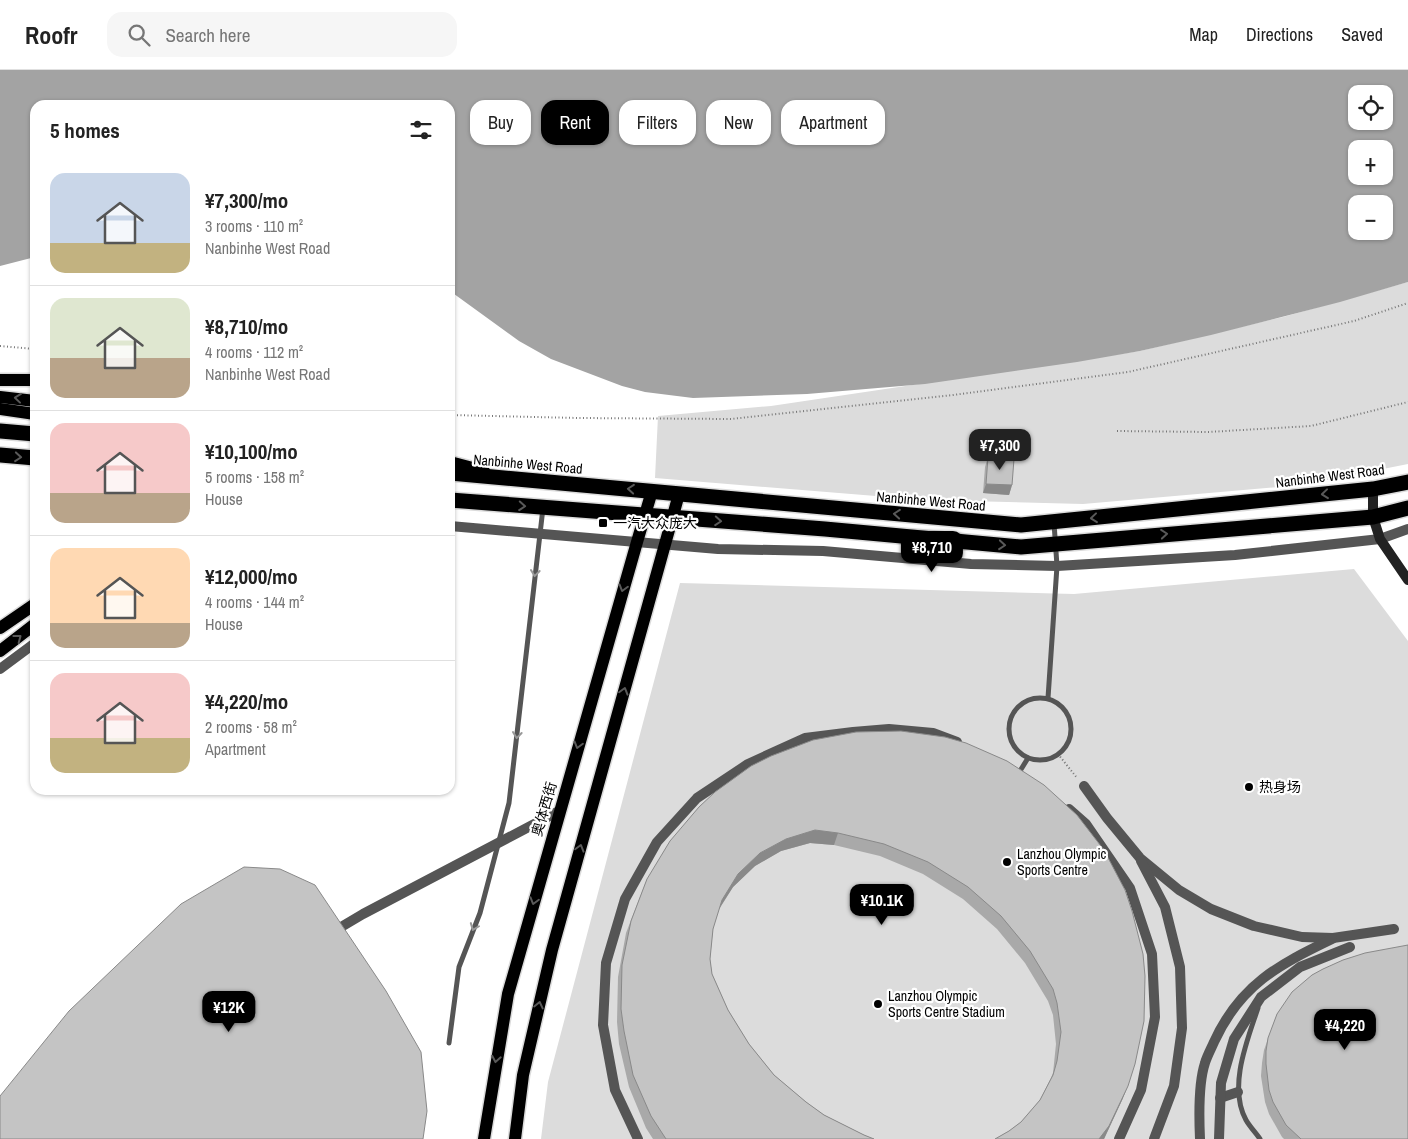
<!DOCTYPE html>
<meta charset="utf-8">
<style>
body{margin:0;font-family:"Archivo Narrow","Noto Sans SC",sans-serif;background:#f6f6f6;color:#222;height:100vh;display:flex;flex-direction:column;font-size:19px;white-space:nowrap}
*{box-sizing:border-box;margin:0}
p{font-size:16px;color:#767676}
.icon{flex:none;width:28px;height:28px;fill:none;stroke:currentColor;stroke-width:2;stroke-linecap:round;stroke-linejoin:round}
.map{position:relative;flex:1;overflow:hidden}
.details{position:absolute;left:30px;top:30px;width:425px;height:695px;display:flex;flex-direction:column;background:#fff;border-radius:15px;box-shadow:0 1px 4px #0004}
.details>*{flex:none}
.banner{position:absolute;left:470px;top:30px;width:475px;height:45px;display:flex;gap:10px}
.tools{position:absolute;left:1348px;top:15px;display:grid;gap:10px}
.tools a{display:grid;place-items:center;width:45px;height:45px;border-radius:10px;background:#fff;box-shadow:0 1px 4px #0004;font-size:25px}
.price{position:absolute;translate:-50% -42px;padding:0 11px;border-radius:10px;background:#000;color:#fff;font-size:16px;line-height:32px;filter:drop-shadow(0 1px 2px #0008)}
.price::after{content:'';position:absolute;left:50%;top:30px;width:15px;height:11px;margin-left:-8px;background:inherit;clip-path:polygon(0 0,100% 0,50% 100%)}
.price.selected{background:#222;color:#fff}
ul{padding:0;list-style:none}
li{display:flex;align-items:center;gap:15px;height:125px;padding:0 20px}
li+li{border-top:1px solid #e0e0e0}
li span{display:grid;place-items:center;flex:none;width:140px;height:100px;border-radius:15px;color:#555}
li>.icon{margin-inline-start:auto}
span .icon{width:60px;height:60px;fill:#fffc;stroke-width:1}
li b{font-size:21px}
h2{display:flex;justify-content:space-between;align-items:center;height:60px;padding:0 20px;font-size:21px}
.pill{padding:0 18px;border-radius:15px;background:#fff;box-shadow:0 1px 4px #0004;font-size:18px;line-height:45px}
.pill.selected{background:#000;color:#fff}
header{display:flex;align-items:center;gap:30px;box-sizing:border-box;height:70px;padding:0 25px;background:#fff;border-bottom:1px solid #e0e0e0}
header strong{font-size:24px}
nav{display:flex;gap:28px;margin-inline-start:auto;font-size:18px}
.search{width:350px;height:45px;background:#f6f6f6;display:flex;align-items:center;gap:12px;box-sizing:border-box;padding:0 18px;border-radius:15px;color:#767676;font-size:19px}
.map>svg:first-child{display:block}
.green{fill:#dcdcdc}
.water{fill:#a3a3a3;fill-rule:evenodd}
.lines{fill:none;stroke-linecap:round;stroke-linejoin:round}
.primary-casing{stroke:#dbdbdb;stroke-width:15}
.highway-casing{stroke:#dbdbdb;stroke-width:18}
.path{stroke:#777;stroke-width:2;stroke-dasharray:1 2.5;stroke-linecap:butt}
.lane{stroke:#555;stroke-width:5}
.street{stroke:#555;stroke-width:10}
.secondary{stroke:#222;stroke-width:10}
.primary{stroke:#000;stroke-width:12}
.highway{stroke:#000;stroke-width:15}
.wall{fill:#a9a9a9}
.shaded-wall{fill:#898989}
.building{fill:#c4c4c4;stroke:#898989}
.oneway{stroke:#595959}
.oneway2{stroke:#999}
.poi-dot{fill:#000;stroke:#fff;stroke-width:2}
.labels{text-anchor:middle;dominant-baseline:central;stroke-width:4.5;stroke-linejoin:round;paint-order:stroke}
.street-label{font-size:14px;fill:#000;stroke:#fff}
.poi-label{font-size:14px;fill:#000;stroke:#fff;text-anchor:start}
</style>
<header>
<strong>Roofr</strong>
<div class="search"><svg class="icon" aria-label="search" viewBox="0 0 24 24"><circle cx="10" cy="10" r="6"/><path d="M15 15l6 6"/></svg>Search here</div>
<nav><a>Map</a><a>Directions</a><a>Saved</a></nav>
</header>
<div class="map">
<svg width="1408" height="1069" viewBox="0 0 1408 1069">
<rect width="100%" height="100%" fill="#fff"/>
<g class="green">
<path d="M1408,212V394L1302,415L1083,434L925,430L655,408L658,346L771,336L1140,281L1283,247Z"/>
<path d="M1354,499L1408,571V1069H541L548,1012L680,513L1074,524Z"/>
</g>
<path class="water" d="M0,0H1408V212L1340,232L1211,265L1140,281L1077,292L925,314L807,324L693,328L645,322L622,316L551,289L519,271L450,221V35H35V187L0,196ZM1356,24H1384V51H1356ZM1356,79H1384V106H1356ZM1356,134H1384V161H1356Z"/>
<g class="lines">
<defs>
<g id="primary">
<path d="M0,310H35"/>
<path d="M0,327L35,331"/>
<path d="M0,339L35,344"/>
<path d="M450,392L484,401"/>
<path d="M0,558L35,534"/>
<path d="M0,581L35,554"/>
<path d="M484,1069L508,924L637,472L652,421"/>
<path d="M515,1069L523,1005L552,880L679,424"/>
</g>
<g id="highway">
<path d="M0,361L35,364"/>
<path d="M0,385L35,388"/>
<path d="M450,403L1021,455L1373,419L1408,412"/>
<path d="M450,430L825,459L1021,477L1373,447L1408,438"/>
</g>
</defs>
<use href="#primary" class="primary-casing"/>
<use href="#highway" class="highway-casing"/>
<g class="path">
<path d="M0,276L35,279"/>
<path d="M450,345L578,348L731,349L953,325L1128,302L1354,251L1408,233"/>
<path d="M1117,361L1208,362L1311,356L1408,332"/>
<path d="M1058,684L1077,708"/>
</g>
<g class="lane">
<circle cx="1040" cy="659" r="31"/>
<path d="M1048,628L1057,496L1054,453"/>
<path d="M1020,701L1028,688"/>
<path d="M1258,938C1247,971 1228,1017 1246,1050C1250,1057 1256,1063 1260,1069"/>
<path d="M449,973L459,897L480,843L509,733L543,438"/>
</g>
<g class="street">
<path d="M450,456L718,479L823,481L971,494L1057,496L1235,485L1380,469L1408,459"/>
<path d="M0,599L35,573"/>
<path d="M1084,716L1107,748L1140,788L1179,820L1211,839L1254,856L1302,867L1333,868L1394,859"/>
<path d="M1069,739L1086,754L1130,818L1152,884L1155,947L1141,1020L1119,1069"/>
<path d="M1141,791L1165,837L1180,897L1182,958L1174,1016L1154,1069"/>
<path d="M336,860L363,844L559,741"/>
<path d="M1220,1028L1238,1022"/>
<path d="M638,1069L615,1020L603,955L606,893L625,829L657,772L697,728L748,694L805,668L853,662L889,659L933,663L957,672"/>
<path d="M1200,1069C1199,1047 1198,1014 1205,993C1207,986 1211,979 1214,972C1240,915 1278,895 1332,869"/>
<path d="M1219,1069L1221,1013L1234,969L1261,927L1300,897L1350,877"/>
</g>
<path class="secondary" d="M1373,419V447L1380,469L1408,510"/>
<use href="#primary" class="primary"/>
<use href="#highway" class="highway"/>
</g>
<g class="wall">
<path d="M988,387L1012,415L1009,425L983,423L985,397Z"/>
<path d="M901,661L1123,1028L1104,1069H995L1009,1061L1021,1052L1040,1030L1051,1008L1053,1003L1056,974L1053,945L1048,931L1025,893L997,859L963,829L923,804L880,786L834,775L810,773L781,781L755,796L733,817L718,841L713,859L710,889L712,904L728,940L749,974L774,1005L806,1032L824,1045L864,1065L874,1069H653L646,1058L629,1017L619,974L617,952L618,907L626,863L647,809Z"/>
<path d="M1277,944L1408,1069H1284L1282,1067L1269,1044L1265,1032L1261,1006L1262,993L1264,980Z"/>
</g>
<g class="shaded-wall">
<path d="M986,414L1012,415L1009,425L983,423Z"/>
<path d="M815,760L838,763L834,775L810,773L781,781L755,796L733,817L717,842L722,830L738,804L760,783L786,769Z"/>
<path d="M1128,1016L1123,1028L1104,1069H1099Z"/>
</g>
<g class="building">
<path d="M988,387L1014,389L1012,415L986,414Z"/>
<path d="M901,661L945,667L966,673L1007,691L1044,715L1077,745L1104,780L1125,820L1132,841L1143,884L1145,906L1144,951L1135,994L1128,1016L1109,1056L1099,1069H995L1009,1061L1021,1052L1040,1030L1053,1005L1057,991L1061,962L1057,933L1053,919L1030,881L1001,846L968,817L928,792L884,774L838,763L815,760L786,769L760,783L738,804L722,830L713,859L710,889L712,904L728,940L749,974L774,1005L806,1032L824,1045L864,1065L874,1069H666L651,1046L633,1005L624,961L621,939L622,895L631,851L647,809L670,771L699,737L715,722L751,696L771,686L813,670L856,662Z"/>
<path d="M244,797L280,799L315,815L386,921L421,982L427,1041L423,1069H0V1026L69,941L181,834Z"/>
<path d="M1408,875V1069H1301L1286,1055L1273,1032L1269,1020L1266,994V981L1268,968L1277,944L1292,922L1312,905L1323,899L1343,890L1365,883Z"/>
</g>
<defs><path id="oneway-chevron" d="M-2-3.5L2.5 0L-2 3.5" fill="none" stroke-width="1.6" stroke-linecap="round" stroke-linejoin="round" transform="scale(1.25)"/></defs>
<g class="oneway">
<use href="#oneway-chevron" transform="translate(18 328) rotate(-174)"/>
<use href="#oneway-chevron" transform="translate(18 387) rotate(5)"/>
<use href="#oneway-chevron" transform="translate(631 419) rotate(-175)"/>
<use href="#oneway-chevron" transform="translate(1325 424) rotate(174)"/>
<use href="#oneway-chevron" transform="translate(522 436) rotate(4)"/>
<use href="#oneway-chevron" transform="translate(897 444) rotate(-175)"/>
<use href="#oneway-chevron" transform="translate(1094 448) rotate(174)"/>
<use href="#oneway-chevron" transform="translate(718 451) rotate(4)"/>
<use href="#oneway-chevron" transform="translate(1164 464) rotate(-5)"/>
<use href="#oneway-chevron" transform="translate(1002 475) rotate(5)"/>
<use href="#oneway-chevron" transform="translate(623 518) rotate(106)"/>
<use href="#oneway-chevron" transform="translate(18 568) rotate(-37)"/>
<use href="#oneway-chevron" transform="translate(624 621) rotate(-74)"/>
<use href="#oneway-chevron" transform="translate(578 675) rotate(106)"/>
<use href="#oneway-chevron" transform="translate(580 778) rotate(-74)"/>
<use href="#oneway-chevron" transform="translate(534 831) rotate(106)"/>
<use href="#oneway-chevron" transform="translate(539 935) rotate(-77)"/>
<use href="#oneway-chevron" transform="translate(496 989) rotate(100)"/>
</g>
<g class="oneway2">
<use href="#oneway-chevron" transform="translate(535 503) rotate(97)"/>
<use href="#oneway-chevron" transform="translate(517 665) rotate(97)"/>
<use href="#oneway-chevron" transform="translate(474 857) rotate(111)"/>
</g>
<g class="poi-dot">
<rect x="598" y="448" width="10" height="10" rx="2.5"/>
<circle cx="1249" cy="717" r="5"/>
<circle cx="1007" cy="792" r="5"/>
<circle cx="878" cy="934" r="5"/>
</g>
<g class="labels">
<g class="street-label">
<text transform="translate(528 394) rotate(5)">Nanbinhe West Road</text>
<text transform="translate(1330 406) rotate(-7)">Nanbinhe West Road</text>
<text transform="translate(931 431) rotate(5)">Nanbinhe West Road</text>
<text transform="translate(544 739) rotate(-74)">奥体西街</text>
</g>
<g class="poi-label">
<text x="613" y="453">一汽大众庞大</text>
<text x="1259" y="717">热身场</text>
<text x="1017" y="784">Lanzhou Olympic<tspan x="1017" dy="16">Sports Centre</tspan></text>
<text x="888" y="926">Lanzhou Olympic<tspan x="888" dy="16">Sports Centre Stadium</tspan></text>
</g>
</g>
</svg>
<div class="tools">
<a><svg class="icon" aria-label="locate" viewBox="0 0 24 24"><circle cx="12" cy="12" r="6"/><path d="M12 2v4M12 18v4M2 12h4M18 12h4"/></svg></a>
<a>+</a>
<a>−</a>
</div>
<b class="price selected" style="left:1000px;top:401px">¥7,300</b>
<b class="price" style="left:932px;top:503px">¥8,710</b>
<b class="price" style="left:882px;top:856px">¥10.1K</b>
<b class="price" style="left:229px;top:963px">¥12K</b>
<b class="price" style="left:1345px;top:981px">¥4,220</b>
<div class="banner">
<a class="pill">Buy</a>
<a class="pill selected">Rent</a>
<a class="pill">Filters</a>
<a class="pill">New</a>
<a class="pill">Apartment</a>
</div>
<section class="details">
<h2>5 homes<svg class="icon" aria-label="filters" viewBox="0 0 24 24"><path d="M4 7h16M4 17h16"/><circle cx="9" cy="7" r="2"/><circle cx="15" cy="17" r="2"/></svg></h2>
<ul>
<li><span style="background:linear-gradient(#c9d6e8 70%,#c2b280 0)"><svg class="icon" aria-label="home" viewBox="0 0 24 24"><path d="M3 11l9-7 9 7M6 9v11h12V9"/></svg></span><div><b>¥7,300/mo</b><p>3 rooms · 110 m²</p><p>Nanbinhe West Road</p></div></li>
<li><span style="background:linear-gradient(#dfe7d0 60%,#b9a48a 0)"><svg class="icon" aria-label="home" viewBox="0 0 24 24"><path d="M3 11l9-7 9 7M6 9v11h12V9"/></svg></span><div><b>¥8,710/mo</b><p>4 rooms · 112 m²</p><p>Nanbinhe West Road</p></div></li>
<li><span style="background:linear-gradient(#f6c9c9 70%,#b9a48a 0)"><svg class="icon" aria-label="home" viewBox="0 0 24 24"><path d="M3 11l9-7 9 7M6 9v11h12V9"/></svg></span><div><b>¥10,100/mo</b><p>5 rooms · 158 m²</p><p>House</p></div></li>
<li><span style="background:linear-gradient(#ffd9b3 75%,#b9a48a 0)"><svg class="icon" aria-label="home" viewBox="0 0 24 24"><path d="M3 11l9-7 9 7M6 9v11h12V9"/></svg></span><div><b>¥12,000/mo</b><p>4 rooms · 144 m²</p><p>House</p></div></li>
<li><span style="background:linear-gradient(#f6c9c9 65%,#c2b280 0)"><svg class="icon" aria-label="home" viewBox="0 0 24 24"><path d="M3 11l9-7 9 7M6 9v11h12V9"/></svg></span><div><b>¥4,220/mo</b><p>2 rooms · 58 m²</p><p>Apartment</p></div></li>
</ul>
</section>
</div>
